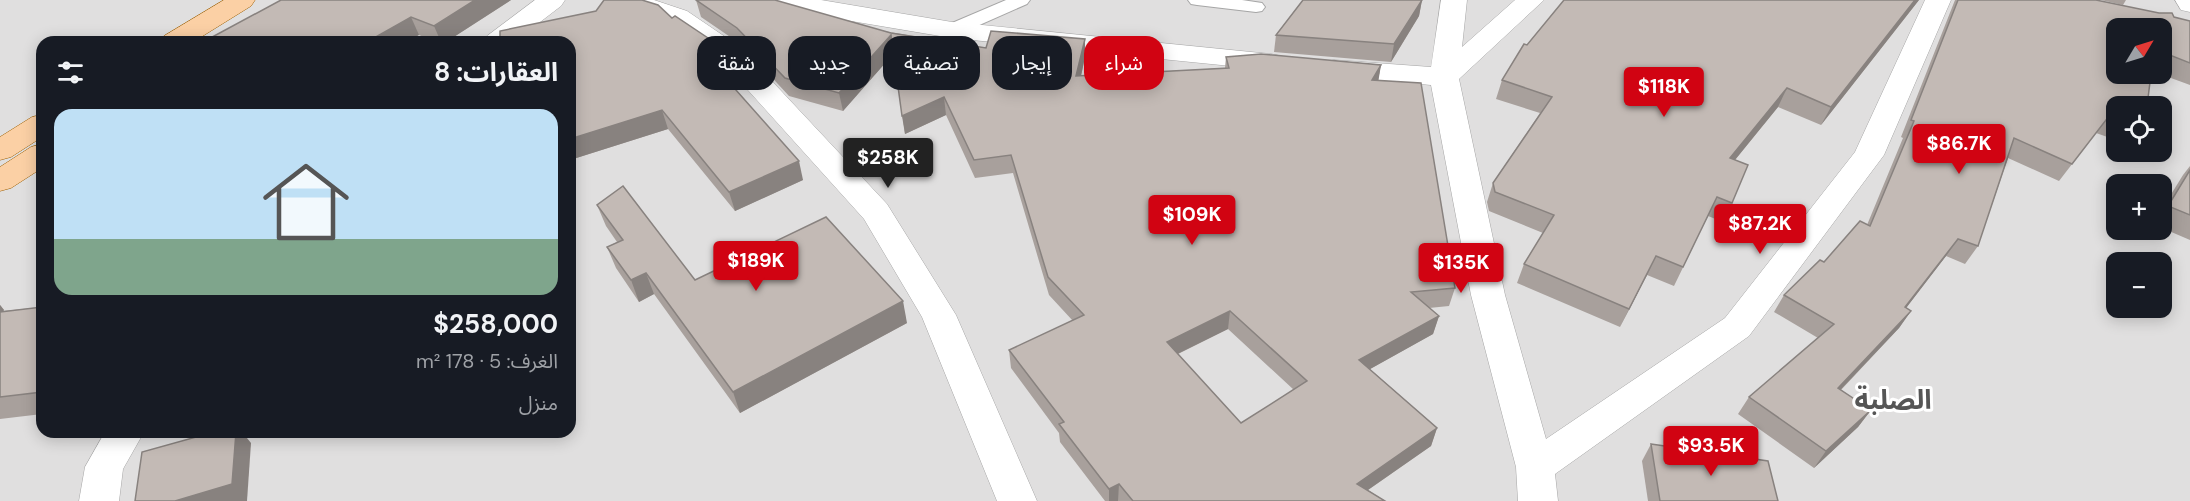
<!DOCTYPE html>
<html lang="ar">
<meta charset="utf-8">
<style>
body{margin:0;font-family:"DM Sans","Noto Sans Arabic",sans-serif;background:#242831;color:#f1f3f6;direction:rtl;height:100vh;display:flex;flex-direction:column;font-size:22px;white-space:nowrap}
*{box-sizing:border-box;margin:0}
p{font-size:20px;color:#9ea1a6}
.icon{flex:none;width:33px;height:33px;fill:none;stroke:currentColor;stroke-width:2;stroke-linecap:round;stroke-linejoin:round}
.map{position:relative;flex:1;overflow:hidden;direction:ltr}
.side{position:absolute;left:36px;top:36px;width:540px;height:402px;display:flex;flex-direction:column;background:#171b24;border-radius:18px;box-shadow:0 3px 15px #0003;direction:rtl}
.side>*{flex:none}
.hud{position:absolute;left:594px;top:36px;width:570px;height:54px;direction:rtl;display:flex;gap:12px}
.needle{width:39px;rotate:52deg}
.buttons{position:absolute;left:2106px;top:18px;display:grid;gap:12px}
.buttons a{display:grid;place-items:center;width:66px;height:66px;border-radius:12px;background:#171b24;box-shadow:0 3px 15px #0003;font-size:30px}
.price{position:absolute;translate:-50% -51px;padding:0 14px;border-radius:6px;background:#d10312;color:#fff;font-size:20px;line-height:39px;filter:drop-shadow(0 2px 3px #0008)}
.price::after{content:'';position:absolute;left:50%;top:36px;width:18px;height:14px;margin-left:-9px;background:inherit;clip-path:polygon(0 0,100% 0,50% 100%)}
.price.active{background:#222;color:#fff}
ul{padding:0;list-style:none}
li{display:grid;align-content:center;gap:12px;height:318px;padding:0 18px}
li+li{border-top:2px solid #363941}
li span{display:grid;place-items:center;height:186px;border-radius:18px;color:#555}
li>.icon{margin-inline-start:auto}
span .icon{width:108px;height:108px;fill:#fffc;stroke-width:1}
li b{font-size:26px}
h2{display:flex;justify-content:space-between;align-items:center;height:72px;padding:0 18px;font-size:26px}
.tag{padding:0 21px;border-radius:18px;background:#171b24;box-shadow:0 3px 15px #0003;font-size:21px;line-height:54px}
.tag.active{background:#d10312;color:#fff}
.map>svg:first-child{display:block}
.residential{fill:#e0dfdf;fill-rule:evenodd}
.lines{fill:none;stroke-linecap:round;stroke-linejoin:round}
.service-casing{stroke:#a6a6a6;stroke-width:2}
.minor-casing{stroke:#a6a6a6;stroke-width:1}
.primary-casing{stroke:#9d5f02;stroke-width:1}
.service{fill:#fff;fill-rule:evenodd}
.minor{fill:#fff;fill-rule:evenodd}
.primary{fill:#fbd0a5;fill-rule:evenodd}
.wall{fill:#a8a09c;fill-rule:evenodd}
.shaded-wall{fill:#88827f}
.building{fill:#c3bab5;stroke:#88827f;stroke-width:1.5;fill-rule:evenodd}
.labels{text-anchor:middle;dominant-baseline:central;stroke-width:6;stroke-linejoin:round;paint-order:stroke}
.district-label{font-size:27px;font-weight:bold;fill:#555;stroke:#fff}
</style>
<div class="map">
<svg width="2190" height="501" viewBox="0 0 2190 501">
<rect width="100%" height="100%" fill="#f2eee9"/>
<path class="residential" d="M0,0H2190V501H0ZM2116,28H2162V74H2116ZM42,42H570V432H42ZM2116,106H2162V152H2116ZM2116,184H2162V230H2116ZM2116,262H2162V308H2116Z"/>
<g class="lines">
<defs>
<g id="service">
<path d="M1006,0H1030L1027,4L959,34H945L943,30L945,26Z"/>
<path d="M1188,0H1242L1262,3L1265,7L1262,11L1256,12L1197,5L1191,4Z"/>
</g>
<g id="minor">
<path d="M535,0H565L561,6L514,42H483L487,36Z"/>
<path d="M615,0H654L687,11L740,47L887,204L956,315L1037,501H997L922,317L864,219L720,59L669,23L619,6Z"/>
<path d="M761,0H821L952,22L1271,54L1281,56L1285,62L1281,68L1271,70L952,38L774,8L765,6Z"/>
<path d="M1441,0H1467L1462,47L1515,0H1544L1459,79L1505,295L1546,439L1725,318L1855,152L1925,0H1951L1884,155L1749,336L1555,474L1558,501H1518L1516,467L1471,295L1431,85L1334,76L1324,74L1320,68L1324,62L1334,60L1431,67Z"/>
<path d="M2175,0H2190V12L2181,10Z"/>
<path d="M105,432H144L123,469L119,501H79L85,467Z"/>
</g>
<g id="primary">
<path d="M224,0H255L251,6L193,42H160L164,36Z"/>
<path d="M42,115V137L11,157L0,160V137L32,117Z"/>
<path d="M42,144V168L11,188L0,191V167L31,147Z"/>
</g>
</defs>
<use href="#service" class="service-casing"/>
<use href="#minor" class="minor-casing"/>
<use href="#primary" class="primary-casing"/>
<use href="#service" class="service"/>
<use href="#minor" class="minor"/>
<use href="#primary" class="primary"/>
</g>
<g class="wall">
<path d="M281,0H511L446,42H436L419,35Z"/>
<path d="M696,0L986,48L1085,57L1081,76L1225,68L1226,57L1381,65L1378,80L1455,288L1449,306L1429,308L1439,316L1433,334L1370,369L1437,428L1431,446L1368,490L1385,501H1105L1060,442L1059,433L1011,368L1009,350L1073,321L1049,295L1013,173L975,178L946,115L905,134L894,53L843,111L789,96L742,45L701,17ZM1228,329L1294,390L1241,423L1178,354Z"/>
<path d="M1303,0H1422L1419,16L1391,62L1274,52L1276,35Z"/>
<path d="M1564,0H1919L1821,125L1778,107L1735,160L1732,203L1723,222L1708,216L1674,286L1647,275L1620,327L1517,283L1524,264L1543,233L1489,211L1487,202L1493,183L1540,113L1496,99L1502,80L1527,45Z"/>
<path d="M1955,0H2096L2190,21V85L2160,74H2162V28L2116,106V140L2096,133L2059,181L2008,158L1978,246L1965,264L1946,256L1906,308L1911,311L1899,328L1841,390L1871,410L1858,427L1814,468L1738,414L1749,397L1818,338L1774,312L1784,295L1824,262L1867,225L1903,138L1901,137Z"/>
<path d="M2101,0H2126L2123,5Z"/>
<path d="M672,18L732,62L736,81L724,77L803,180L735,211L668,129L570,160V42Z"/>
<path d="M2190,166V240L2162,228V209L2183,175Z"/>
<path d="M597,205L695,280L907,323L740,413L654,294L639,302L616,268L607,247L617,242L606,226Z"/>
<path d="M0,305L4,310L3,311L42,307V414L0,419Z"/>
<path d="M1651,444L1778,501H1648L1642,461Z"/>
</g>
<g class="shaded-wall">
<path d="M475,0H511L446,42H441L434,26Z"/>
<path d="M1422,0L1419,16L1391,62L1394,44Z"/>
<path d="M1915,0H1919L1821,125L1831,107Z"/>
<path d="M411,17L419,35L407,42H367Z"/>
<path d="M891,35L894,53L843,111L839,93Z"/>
<path d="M1085,39V57L1077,94L1076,76Z"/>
<path d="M1381,65L1378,83L1372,80Z"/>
<path d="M1787,88L1778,107L1721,177L1730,158Z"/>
<path d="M944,97L946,115L905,134L902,116Z"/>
<path d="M662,110L668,129L570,160V139Z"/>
<path d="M799,161L803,180L735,211L729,192Z"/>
<path d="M1958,239L1946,256L1893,325L1905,307Z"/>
<path d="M1656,256L1647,275L1620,327L1629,309Z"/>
<path d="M646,273L654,294L639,302L631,280Z"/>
<path d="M903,301L907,323L740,413L733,392Z"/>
<path d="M0,305L4,310L0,316Z"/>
<path d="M1230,311L1228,329L1165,360L1167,342Z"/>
<path d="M1911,311L1899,328L1826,405L1838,388Z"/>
<path d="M1439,316L1433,334L1354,378L1359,360Z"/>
<path d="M1871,410L1858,427L1814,468L1826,451Z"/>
<path d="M1437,428L1431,446L1352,501L1357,484Z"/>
<path d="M236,432H242L251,443L247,501H175Z"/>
<path d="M1119,484L1118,501H1109V489Z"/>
</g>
<g class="building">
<path d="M281,0H475L434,26L411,17L367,42H203Z"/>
<path d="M604,0H642L658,5L672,18L675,16L714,42L732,62L704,54L799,161L729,192L662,110L570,139V42H500V31L596,11Z"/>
<path d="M696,0H775L891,33L986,48L991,31L1085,39L1076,76L1229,68L1226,57L1261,54L1381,65L1372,80L1421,83L1455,288L1411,292L1439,316L1359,360L1437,428L1357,484L1385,501H1133L1119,484L1109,489L1059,424L1064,422L1009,350L1084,315L1048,277L1011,155L974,160L944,97L902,116L891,35L839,93L785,78L737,28ZM1230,311L1307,381L1241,423L1167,342Z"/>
<path d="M1303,0H1422L1394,44L1276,35Z"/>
<path d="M1564,0H1915L1831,107L1787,88L1730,158L1748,165L1732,203L1717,197L1683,267L1656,256L1629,309L1524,264L1554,215L1495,192L1493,183L1552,97L1502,80L1524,44L1527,45Z"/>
<path d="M1958,0H2096L2159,13H2172L2174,17L2190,21V63L2162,52V28H2116V74H2151L2147,106H2116V118L2109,116L2072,164L2014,138L1978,246L1958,239L1905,307L1911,311L1838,388L1871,410L1826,451L1749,397L1834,324L1784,295L1820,260L1824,262L1860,221L1870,226L1914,121L1911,120Z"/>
<path d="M2190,170V215L2168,206Z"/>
<path d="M623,186L695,280L826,217L903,301L733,392L646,273L631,280L607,247L623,240L597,205Z"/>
<path d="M42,307V392L0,397V312Z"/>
<path d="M214,432H236L232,484L175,501H135L142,452Z"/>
<path d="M1651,444L1768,461L1778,501H1660Z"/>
</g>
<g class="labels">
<g class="district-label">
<text x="1893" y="399">الصلبة</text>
</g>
</g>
</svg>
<div class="buttons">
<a><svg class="needle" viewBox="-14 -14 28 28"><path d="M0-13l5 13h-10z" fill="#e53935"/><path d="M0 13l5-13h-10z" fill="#9ea1a6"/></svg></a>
<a><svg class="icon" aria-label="locate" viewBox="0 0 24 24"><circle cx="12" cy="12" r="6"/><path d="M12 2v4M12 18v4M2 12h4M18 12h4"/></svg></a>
<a>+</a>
<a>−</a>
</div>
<b class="price" style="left:1664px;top:118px">$118K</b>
<b class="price" style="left:1959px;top:175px">$86.7K</b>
<b class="price active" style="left:888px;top:189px">$258K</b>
<b class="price" style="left:1192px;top:246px">$109K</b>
<b class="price" style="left:1760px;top:255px">$87.2K</b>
<b class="price" style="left:756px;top:292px">$189K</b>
<b class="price" style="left:1461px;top:294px">$135K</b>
<b class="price" style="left:1711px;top:477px">$93.5K</b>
<div class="hud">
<a class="tag active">شراء</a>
<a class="tag">إيجار</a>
<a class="tag">تصفية</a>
<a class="tag">جديد</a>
<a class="tag">شقة</a>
</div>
<section class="side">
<h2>العقارات: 8<svg class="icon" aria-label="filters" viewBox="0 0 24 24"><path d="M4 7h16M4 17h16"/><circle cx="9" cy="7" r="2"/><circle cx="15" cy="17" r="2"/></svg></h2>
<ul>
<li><span style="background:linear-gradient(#bfe0f5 70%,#7fa58c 0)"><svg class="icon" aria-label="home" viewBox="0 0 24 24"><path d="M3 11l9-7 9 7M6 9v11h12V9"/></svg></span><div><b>$258,000</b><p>الغرف: 5 · 178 m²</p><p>منزل</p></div></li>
</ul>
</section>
</div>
